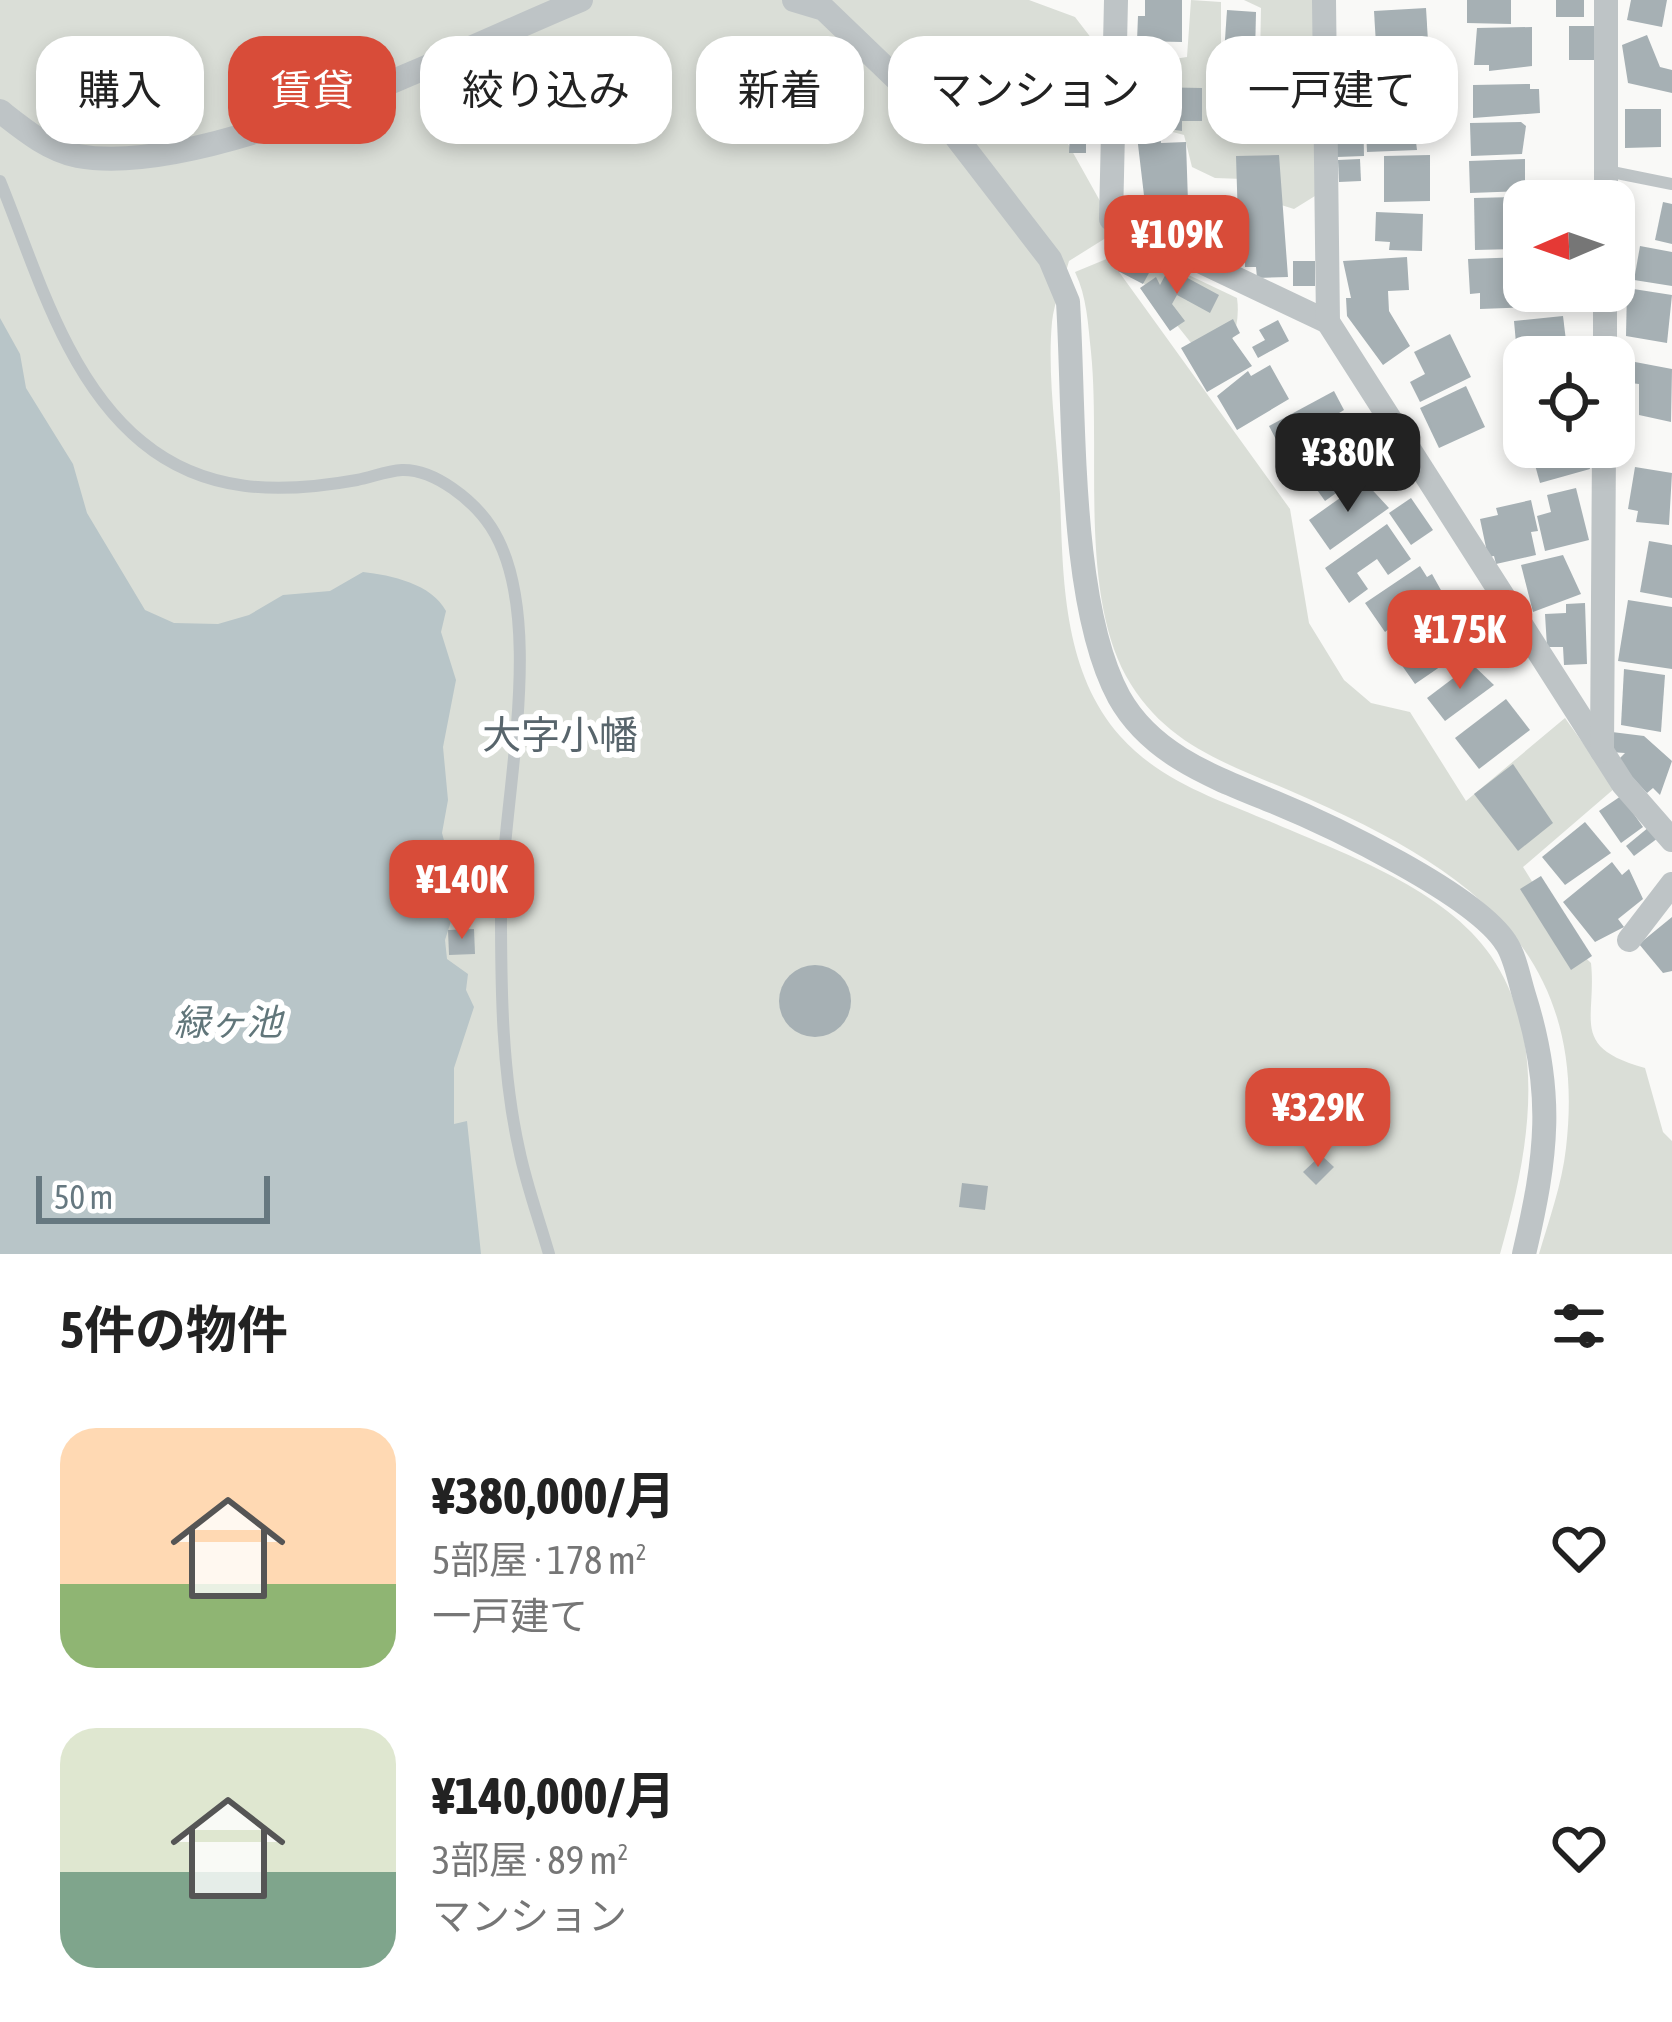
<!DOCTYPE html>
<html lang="ja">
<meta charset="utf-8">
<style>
body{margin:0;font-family:"Asap Condensed","Noto Sans JP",sans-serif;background:#f6f6f6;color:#222;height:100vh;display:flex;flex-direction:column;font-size:45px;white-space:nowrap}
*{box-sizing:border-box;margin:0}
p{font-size:39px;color:#767676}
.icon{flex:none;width:66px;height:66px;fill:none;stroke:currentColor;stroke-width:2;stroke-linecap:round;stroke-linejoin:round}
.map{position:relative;height:1254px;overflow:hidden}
.side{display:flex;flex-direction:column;background:#fff;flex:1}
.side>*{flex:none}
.banner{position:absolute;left:36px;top:36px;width:1602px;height:108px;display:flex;gap:24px}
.needle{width:78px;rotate:268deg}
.buttons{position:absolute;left:1503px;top:180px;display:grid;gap:24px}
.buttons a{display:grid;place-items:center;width:132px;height:132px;border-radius:24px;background:#fff;box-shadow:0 6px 18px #0003;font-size:60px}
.scale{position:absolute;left:36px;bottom:30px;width:234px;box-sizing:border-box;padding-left:12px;border:6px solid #667880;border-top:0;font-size:33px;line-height:42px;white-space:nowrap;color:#667880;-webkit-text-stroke:9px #fff;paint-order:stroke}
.price{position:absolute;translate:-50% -102px;padding:0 27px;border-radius:24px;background:#d84c39;color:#fff;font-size:39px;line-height:78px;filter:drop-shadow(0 3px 6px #0008)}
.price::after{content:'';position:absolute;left:50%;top:72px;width:36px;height:27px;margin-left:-18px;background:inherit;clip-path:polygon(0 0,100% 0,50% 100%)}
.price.on{background:#222;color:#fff}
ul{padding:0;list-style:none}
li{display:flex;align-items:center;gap:36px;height:300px;padding:0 60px}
li span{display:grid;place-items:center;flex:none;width:336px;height:240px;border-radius:36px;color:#555}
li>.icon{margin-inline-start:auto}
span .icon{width:144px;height:144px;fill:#fffc;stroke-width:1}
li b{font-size:51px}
h2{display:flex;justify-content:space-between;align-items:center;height:144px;padding:0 60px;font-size:51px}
.pill{padding:0 42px;border-radius:36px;background:#fff;box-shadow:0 6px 18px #0003;font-size:42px;line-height:108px}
.pill.on{background:#d84c39;color:#fff}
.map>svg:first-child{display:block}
.green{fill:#daded7}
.water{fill:#b8c5c8}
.building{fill:#a6b0b4}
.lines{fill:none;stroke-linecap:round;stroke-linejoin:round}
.service{stroke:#bec4c6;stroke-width:12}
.minor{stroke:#bec4c6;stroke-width:24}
.labels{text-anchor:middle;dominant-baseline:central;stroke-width:12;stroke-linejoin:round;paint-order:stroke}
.water-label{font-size:36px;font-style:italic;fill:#61767a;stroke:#fff}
.quarter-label{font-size:39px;fill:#58656c;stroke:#fff}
</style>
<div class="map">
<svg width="1672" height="1254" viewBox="0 0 1672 1254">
<rect width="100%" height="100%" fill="#f9f9f7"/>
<g class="green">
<path d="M0,0H1029L1075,17L1095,43L1033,81L1100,201L1109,236L1069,261C1064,280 1054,302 1052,322C1047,377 1057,439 1060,494C1063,576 1062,670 1120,736C1162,783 1220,800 1276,824C1347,855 1445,889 1491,956C1551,1045 1527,1159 1500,1254H0Z"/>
<path d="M1191,0L1221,2V58L1260,62L1261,8L1244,0H1314L1315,196L1294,209L1265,200L1243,179L1215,178L1192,167L1184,135L1165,130L1127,135L1128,66L1187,57Z"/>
<path d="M1138,251L1237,298C1241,327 1230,349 1215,373L1126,261Z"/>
<path d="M1109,258L1290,509L1309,623L1344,680L1371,703L1410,712L1466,801L1565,718L1615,788L1523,867L1570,943L1591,963C1597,1020 1569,1047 1645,1068L1663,1132L1672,1141V1254H1539C1549,1220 1562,1184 1566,1148C1590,943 1457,863 1293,792C1225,763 1164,744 1126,676C1079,589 1101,450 1091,352C1088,324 1087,297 1075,272Z"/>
</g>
<path class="water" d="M0,318L20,354L26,388L73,464L87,513L145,610L174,623L218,624L249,615L283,595L330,591L363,572C391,575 432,584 446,611L441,632L456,680L443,747L448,800L442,833L459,896L445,940L447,959L468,974L466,990L474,1007L454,1068V1124L467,1121L481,1254H0Z"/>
<g class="building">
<path d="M1145,0H1182V42L1137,41L1138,16H1145Z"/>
<path d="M1467,0H1511V24L1467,23Z"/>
<rect x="1556" y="0" width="28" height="17"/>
<path d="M1631,0H1667L1662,27L1627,20Z"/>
<path d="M1426,8L1428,41L1376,45L1374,11Z"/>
<path d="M1227,10L1256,12L1255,55L1224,54Z"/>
<rect x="1569" y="26" width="25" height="34"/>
<path d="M1532,27V66L1489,71V65H1474L1477,28Z"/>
<path d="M1647,35L1660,67L1672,70V93L1628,83L1622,45Z"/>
<path d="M1432,54L1433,97L1376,99L1374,55Z"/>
<path d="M1100,62L1101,138H1086V153H1069L1070,132L1062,131V93H1043L1042,63Z"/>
<path d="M1153,64H1175V85H1152Z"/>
<path d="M1223,64L1275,73L1273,86L1281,88L1279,96L1271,95L1269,105L1217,97Z"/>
<path d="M1530,84V89H1539L1540,113L1473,118V85Z"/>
<path d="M1148,87L1202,88V121H1182V131L1148,126Z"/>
<path d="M1414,100L1415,113L1426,112L1427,142H1416L1417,150L1367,152L1365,108Z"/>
<path d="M1363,103L1364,156L1337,157L1335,104Z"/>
<path d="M1625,109H1661V147L1625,148Z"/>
<path d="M1521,122L1526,126L1522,154L1471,156L1470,123Z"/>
<path d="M1160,134L1161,143L1186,142L1188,202L1145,204L1137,136Z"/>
<path d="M1279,155L1288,277L1257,278L1256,267H1245V258H1236L1235,231H1245L1244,220L1238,221L1236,156Z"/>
<path d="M1430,155V201L1384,202V156Z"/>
<path d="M1360,159L1361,181L1339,182L1338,160Z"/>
<path d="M1525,159V191L1470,193L1469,161Z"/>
<path d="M1515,197L1516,249L1475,250L1474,198Z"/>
<path d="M1663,202L1672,204V244L1655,240Z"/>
<path d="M1182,206V232L1162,233L1161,207Z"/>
<path d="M1376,212L1423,214L1422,251L1389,250L1390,242L1375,241Z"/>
<path d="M1132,246L1156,260L1143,284L1118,271Z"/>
<path d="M1640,246L1672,252V286L1634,280Z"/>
<path d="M1407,257L1409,290L1388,291L1389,311L1410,346L1383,365L1347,316L1346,298H1351L1343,261Z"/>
<path d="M1524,257V291H1531V307L1480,309V293L1470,294L1468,259Z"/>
<rect x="1293" y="261" width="22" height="25"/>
<path d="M1169,268L1219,295L1210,313L1177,295L1172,304L1185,321L1170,331L1140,288L1156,277L1160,285Z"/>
<path d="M1627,288L1672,295L1667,343L1626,336Z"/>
<path d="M1563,316L1567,349L1517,354L1514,321Z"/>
<path d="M1233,319L1240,333L1232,338L1252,366L1207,392L1181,348Z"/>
<path d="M1278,320L1289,341L1258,358L1252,347L1265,340L1259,330Z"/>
<path d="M1450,334L1471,377L1420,402L1410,382L1425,374L1414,352Z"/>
<path d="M1635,362L1672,369L1671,422L1639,415V384L1630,383Z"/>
<path d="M1524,364V421H1514L1510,365Z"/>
<path d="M1270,365L1289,399L1237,430L1217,396L1248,371L1251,376Z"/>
<path d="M1466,386L1485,427L1439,448L1420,408Z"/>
<path d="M1334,391L1344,410L1281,449L1269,426Z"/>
<path d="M1333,424L1346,444L1306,470L1293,450Z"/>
<path d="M1530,447H1584L1590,469L1540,483Z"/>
<path d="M1361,448L1374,466L1325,501L1310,480Z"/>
<path d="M1635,467L1672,473L1669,525L1636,522L1638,511L1628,509Z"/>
<path d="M1364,481L1389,508L1330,550L1309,520Z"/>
<path d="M1576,488L1589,540L1545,551L1537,516L1551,512L1547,495Z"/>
<path d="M1411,498L1433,530L1411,545L1389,513Z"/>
<path d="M1531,500L1538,531L1531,532L1536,555L1496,564L1494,556L1488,557L1480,519L1498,515L1496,508Z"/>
<path d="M1387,524L1411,559L1388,575L1377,559L1357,573L1368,589L1349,603L1325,568Z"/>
<path d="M1649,541L1672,545V598L1640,592Z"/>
<path d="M1563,555L1581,594L1533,612L1521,565Z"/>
<path d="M1420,566L1427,577L1432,574L1452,610L1415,635L1399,621L1385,632L1365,603Z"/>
<path d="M1628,600L1672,607V669L1618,661Z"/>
<path d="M1585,603L1587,664L1564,665L1563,647H1547L1545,614L1566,613V604Z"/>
<path d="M1484,609L1498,627L1415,684L1396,657L1444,622L1452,633Z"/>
<path d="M1472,664L1494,685L1445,721L1427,698Z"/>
<path d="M1624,669L1665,675L1661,732L1621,725Z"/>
<path d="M1506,699L1530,730L1479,769L1455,738Z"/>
<path d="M1612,732L1644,736L1672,761L1660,795L1653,788L1647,793L1617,761L1625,753L1610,752Z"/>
<path d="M1513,764L1553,823L1518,851L1474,794Z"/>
<path d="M1621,796L1643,827L1621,843L1599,811Z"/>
<path d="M1585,822L1611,853L1565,885L1542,857Z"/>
<path d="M1649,827L1658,838L1634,856L1626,846Z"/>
<path d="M1612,862L1622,875L1629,869L1643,899L1618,919L1624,927L1595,942L1563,902Z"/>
<path d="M1541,876L1592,956L1571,970L1520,889Z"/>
<path d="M1672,917V971L1663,973L1639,944Z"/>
<path d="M474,929L475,954L449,955L448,930Z"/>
<circle cx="815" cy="1001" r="36"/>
<path d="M1321,1155L1334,1167L1316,1185L1303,1172Z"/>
<path d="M962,1183L988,1186L985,1210L959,1207Z"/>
</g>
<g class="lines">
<g class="service">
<path d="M1607,171L1672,184"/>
<path d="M0,181C36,269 66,380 142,442C205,494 280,494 357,480C372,477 387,471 402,470C435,469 474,501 491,527C550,618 500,808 501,913C501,990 502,1073 519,1149C526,1184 539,1219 549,1254"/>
</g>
<g class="minor">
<path d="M794,0L824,9L953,133L1050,259L1068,302C1075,412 1068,603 1119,697C1152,756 1216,778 1274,802C1330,825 1475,894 1506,943C1515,956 1519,979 1524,995C1555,1093 1547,1156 1524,1254"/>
<path d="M1116,0L1111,219L1328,322"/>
<path d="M1324,0L1328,322L1623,784L1672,840"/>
<path d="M0,111C23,129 48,150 78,156C206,179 457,51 581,0"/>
<path d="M1606,201V0"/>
<path d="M1605,357V291"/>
<path d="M1602,751L1604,447"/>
<path d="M1629,940L1672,884"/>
</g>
</g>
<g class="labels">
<g class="water-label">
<text x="228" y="1022">緑ヶ池</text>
</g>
<g class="quarter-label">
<text x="560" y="735">大字小幡</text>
</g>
</g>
</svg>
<div class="buttons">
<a><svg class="needle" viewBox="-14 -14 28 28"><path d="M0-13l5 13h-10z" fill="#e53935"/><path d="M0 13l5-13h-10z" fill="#767676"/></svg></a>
<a><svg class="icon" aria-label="locate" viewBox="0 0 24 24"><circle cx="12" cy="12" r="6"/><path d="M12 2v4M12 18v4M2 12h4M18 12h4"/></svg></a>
</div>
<div class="scale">50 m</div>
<b class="price" style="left:1177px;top:297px">¥109K</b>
<b class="price on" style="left:1348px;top:515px">¥380K</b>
<b class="price" style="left:1460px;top:692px">¥175K</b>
<b class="price" style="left:462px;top:942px">¥140K</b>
<b class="price" style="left:1318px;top:1170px">¥329K</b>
<div class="banner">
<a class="pill">購入</a>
<a class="pill on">賃貸</a>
<a class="pill">絞り込み</a>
<a class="pill">新着</a>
<a class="pill">マンション</a>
<a class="pill">一戸建て</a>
</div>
</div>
<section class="side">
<h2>5件の物件<svg class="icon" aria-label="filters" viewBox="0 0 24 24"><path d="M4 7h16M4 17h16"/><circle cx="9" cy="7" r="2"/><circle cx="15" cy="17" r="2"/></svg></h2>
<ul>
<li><span style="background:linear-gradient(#ffd9b3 65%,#8fb573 0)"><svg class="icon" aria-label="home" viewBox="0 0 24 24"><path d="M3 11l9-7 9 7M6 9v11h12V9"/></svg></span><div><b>¥380,000/月</b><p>5部屋 · 178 m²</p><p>一戸建て</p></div><svg class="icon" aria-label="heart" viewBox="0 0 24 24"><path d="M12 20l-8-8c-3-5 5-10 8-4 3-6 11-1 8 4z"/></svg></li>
<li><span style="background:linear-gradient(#dfe7d0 60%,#7fa58c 0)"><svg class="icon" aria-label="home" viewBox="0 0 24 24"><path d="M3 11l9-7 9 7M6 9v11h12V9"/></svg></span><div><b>¥140,000/月</b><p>3部屋 · 89 m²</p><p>マンション</p></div><svg class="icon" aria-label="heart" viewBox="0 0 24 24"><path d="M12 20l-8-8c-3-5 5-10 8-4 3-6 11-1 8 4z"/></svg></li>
</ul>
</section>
